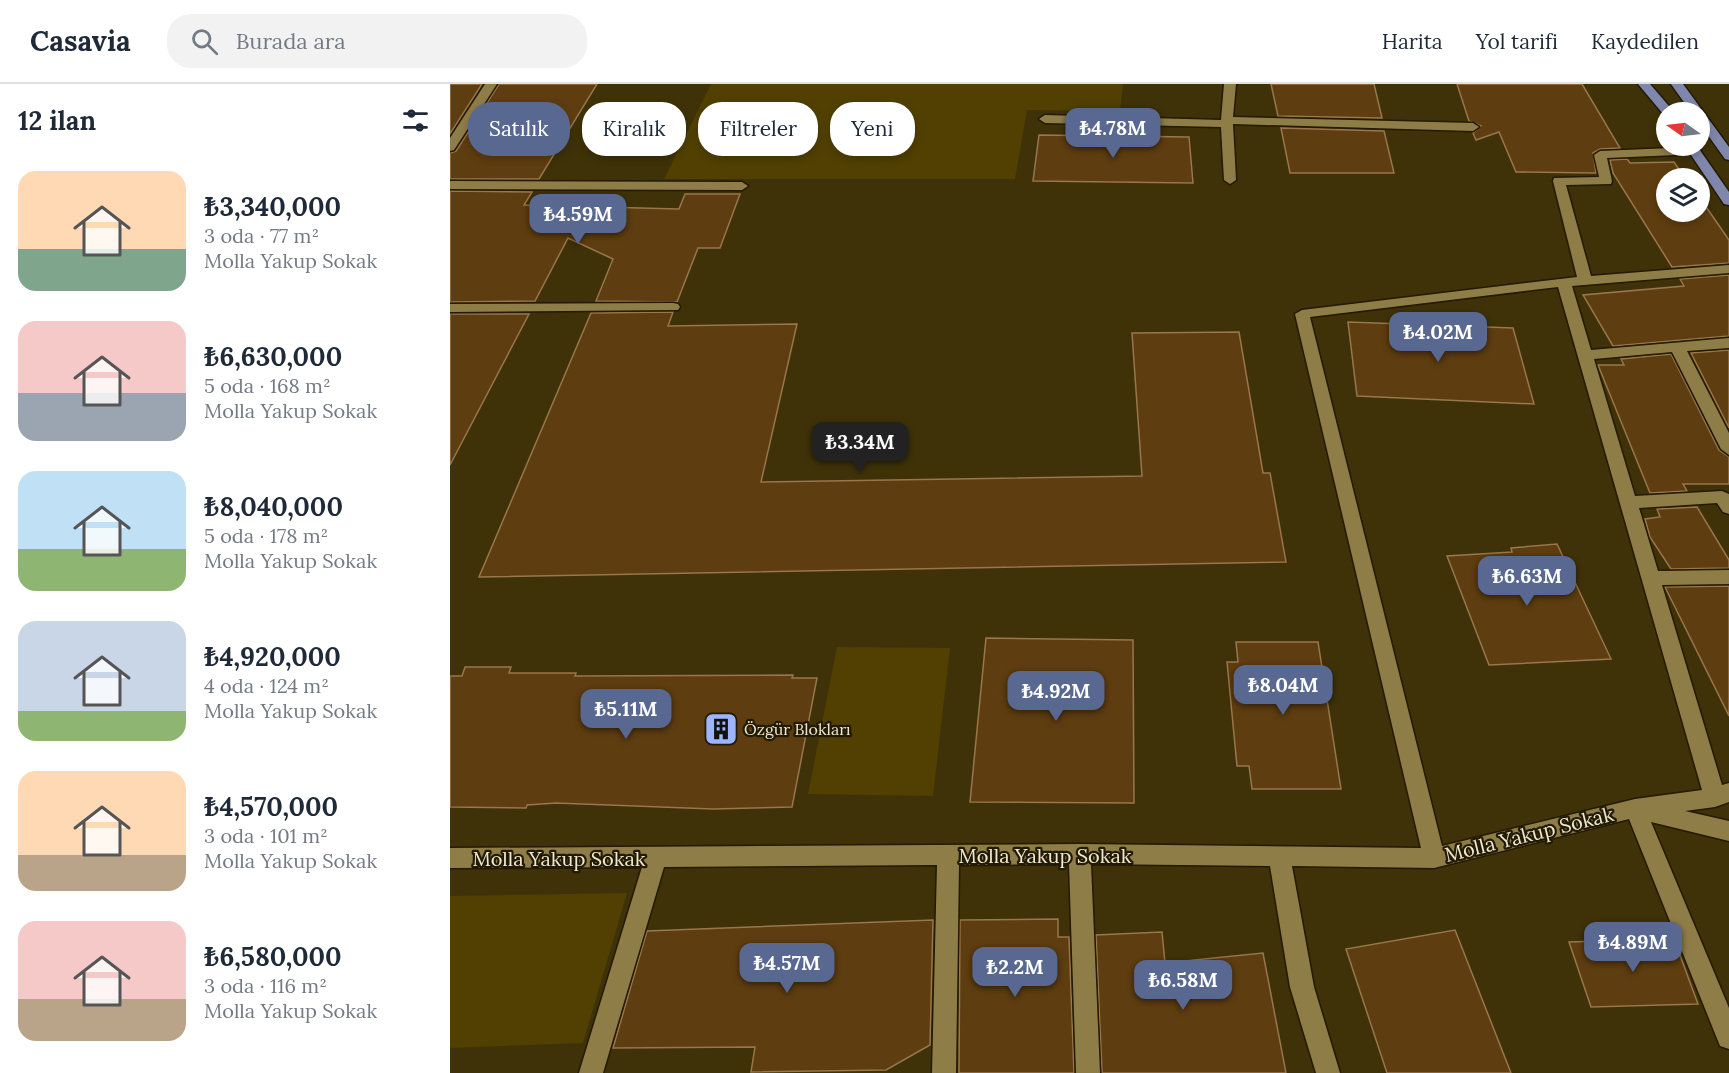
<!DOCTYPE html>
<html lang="tr">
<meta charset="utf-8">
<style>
body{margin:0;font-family:Lora,serif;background:#f2f2f3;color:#1f2937;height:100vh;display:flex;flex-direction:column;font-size:22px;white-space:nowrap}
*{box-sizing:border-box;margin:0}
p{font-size:20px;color:#747a83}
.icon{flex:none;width:33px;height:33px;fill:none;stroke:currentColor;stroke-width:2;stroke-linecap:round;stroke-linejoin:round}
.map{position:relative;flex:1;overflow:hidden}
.side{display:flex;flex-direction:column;background:#fff;width:450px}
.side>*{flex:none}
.hud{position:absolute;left:18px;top:18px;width:570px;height:54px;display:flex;gap:12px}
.needle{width:39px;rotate:284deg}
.fabs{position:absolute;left:1206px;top:18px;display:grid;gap:12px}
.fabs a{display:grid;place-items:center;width:54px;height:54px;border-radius:50%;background:#fff;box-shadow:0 3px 9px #0003;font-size:30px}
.price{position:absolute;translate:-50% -51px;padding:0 14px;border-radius:12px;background:#586890;color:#fff;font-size:20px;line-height:39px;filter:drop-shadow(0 2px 3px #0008)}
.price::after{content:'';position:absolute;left:50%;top:36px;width:18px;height:14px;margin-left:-9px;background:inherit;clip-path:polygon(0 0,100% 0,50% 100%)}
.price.on{background:#222;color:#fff}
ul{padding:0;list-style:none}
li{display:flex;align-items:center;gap:18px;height:150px;padding:0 18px}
li span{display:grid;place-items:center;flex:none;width:168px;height:120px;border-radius:18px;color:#555}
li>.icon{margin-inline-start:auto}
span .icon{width:72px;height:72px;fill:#fffc;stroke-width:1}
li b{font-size:26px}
h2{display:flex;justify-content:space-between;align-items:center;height:72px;padding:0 18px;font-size:26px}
.tag{padding:0 21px;border-radius:24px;background:#fff;box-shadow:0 3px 9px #0003;font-size:21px;line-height:54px}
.tag.on{background:#586890;color:#fff}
header{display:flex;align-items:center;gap:36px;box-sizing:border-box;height:84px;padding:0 30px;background:#fff;border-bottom:2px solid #e0e1e3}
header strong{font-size:28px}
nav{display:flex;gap:33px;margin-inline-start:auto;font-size:21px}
.search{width:420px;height:54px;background:#f2f2f3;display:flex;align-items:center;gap:15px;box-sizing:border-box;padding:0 21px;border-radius:24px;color:#747a83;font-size:22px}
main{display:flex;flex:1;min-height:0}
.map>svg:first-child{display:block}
.green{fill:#514002}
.building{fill:#5e3d10;stroke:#99764b;stroke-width:1.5}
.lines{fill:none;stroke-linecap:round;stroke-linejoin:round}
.minor-casing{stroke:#231a01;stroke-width:3}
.major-casing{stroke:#231a01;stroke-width:3}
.minor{fill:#8f7d48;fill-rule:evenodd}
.major{fill:#7f87ac;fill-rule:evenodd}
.labels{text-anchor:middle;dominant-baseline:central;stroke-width:4.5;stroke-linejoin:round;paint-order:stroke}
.poi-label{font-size:16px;fill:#f0e7cc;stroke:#211a05;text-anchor:start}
.near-street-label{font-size:20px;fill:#f0e7cc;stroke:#211a05}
</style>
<header>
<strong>Casavia</strong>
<div class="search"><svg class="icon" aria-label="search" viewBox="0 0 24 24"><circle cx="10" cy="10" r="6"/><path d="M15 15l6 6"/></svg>Burada ara</div>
<nav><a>Harita</a><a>Yol tarifi</a><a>Kaydedilen</a></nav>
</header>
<main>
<section class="side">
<h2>12 ilan<svg class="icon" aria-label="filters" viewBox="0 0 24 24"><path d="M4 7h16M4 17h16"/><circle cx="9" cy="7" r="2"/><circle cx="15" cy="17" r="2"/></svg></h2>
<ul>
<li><span style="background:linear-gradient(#ffd9b3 65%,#7fa58c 0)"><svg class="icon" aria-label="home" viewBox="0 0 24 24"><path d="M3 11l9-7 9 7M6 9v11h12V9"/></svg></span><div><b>₺3,340,000</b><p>3 oda · 77 m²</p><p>Molla Yakup Sokak</p></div></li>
<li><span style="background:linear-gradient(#f6c9c9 60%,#9aa5b1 0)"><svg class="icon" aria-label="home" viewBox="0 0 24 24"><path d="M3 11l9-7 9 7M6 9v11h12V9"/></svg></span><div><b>₺6,630,000</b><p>5 oda · 168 m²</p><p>Molla Yakup Sokak</p></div></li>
<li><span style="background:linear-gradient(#bfe0f5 65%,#8fb573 0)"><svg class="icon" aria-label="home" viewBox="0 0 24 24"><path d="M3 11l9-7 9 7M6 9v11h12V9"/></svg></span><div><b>₺8,040,000</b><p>5 oda · 178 m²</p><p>Molla Yakup Sokak</p></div></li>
<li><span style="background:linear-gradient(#c9d6e8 75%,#8fb573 0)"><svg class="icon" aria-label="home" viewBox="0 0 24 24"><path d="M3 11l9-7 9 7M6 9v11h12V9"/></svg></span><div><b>₺4,920,000</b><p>4 oda · 124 m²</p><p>Molla Yakup Sokak</p></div></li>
<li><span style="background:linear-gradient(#ffd9b3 70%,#b9a48a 0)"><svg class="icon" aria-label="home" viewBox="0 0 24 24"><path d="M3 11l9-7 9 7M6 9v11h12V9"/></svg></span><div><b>₺4,570,000</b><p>3 oda · 101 m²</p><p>Molla Yakup Sokak</p></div></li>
<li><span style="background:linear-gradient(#f6c9c9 65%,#b9a48a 0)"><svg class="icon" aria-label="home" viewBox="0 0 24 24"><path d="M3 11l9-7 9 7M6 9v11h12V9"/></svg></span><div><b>₺6,580,000</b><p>3 oda · 116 m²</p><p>Molla Yakup Sokak</p></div></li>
</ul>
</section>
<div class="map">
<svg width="1279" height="989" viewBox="0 0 1279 989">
<rect width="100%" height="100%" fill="#3f3208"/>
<g class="green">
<path d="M261,0H673L670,27L577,26L565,95H214Z"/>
<path d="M387,563L500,564L483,712L358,710Z"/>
<path d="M177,809L133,959L0,964V812Z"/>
</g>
<g class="building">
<path d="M0,0H32L0,50Z"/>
<path d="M49,0H147L89,95H0V69L6,67Z"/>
<path d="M821,0H924L932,34L828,32Z"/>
<path d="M1007,0H1132L1170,64L1150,65L1143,69L1146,89L1066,88L1049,48L1026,56L1023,49L1031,42L1019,37Z"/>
<path d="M831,44L934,47L944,89H840Z"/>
<path d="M589,51L739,53L743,99L583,97Z"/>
<path d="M1177,75L1180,79L1224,78L1235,94H1216V128H1250V114L1279,156V179L1222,183L1163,89L1160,76Z"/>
<path d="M0,107L82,108L74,121L229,125L235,110H290L270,164H248L227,218L146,217L163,175L118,154L85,217L0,218Z"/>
<path d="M1279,191V252L1163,262L1133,211L1234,202L1230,195Z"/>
<path d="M223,228L218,242L347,240L311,398L692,392L682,249L789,248L813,389H820L836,478L29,493L141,229Z"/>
<path d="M0,230H79L0,381Z"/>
<path d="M898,238L1063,244L1084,320L907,312Z"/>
<path d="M1279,266V344L1241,269Z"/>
<path d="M1221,270L1269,366L1279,373V400H1233L1237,407L1200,409L1148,281H1174L1171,275Z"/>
<path d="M1247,423L1279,476V484L1221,485L1200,453L1195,435L1210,433L1207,425Z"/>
<path d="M1107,460L1161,575L1039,581L997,472L1062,468L1061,464Z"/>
<path d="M1279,502V632L1215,503Z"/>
<path d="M536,554L683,556L684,719L520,718Z"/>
<path d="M786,558H868L891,705H802L799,682H787L777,578H788Z"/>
<path d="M15,583H61L59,589H126L125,592L343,591L342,594H367L342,723L263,725L106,719L77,721L76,724L0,723V592H12Z"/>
<path d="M608,835V853H619L624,989H509L510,836Z"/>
<path d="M483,836L480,961L436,986L301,988L305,963L163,964L197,847Z"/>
<path d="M1005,846L1061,989H937L896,865Z"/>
<path d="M712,848L715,879L813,869L836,989H652L646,851Z"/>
<path d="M1224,855L1248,920L1141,923L1119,858Z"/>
</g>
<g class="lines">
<defs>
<g id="minor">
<path d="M35,0H47L4,66L0,67V54Z"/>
<path d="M774,0H786L783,33L1023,39L1029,43L1023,47L783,40L786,96L780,100L774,96L771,43L595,39L589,35L595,31L771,36Z"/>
<path d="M1245,63L1251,67L1249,70L1157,74L1162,97L1161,100L1116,101L1141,192L1279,181V189L1122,202L1141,266L1279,254V264L1237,267L1279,349V371L1271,365L1222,268L1144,275L1185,412L1272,407L1279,410V430L1273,428L1267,419L1189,424L1208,487L1279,486V500L1212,501L1272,701L1279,699V718L1265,723L1235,727L1279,737V757L1201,738L1279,924V965L1270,962L1179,735L984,784L842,782L864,903L890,989H866L840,903L820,782L641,780L650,989H626L619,780L509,781L506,989H482L487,781L214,783L153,989H129L192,783L0,784V764L630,760L971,764L845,230L852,226L1127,193L1103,97L1104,94L1149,93L1144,71L1150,67ZM1108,203L1252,706L1185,715L992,762L860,233Z"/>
<path d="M0,97L292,98L298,102L292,106L0,105Z"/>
<path d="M223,219L228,220L230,223L228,226L0,228V220Z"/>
</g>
<g id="major">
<path d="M1188,0H1200L1224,28L1214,31Z"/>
<path d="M1221,0H1233L1279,63V76L1275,75L1250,40V28H1241Z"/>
<path d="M1235,62H1247L1279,108V121L1274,120Z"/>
</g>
</defs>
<use href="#minor" class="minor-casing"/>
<use href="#major" class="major-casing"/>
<use href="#minor" class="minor"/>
<use href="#major" class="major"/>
</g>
<defs>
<symbol id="building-square" viewBox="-11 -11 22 22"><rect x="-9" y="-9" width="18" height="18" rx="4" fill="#9eb4fd" stroke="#211a05"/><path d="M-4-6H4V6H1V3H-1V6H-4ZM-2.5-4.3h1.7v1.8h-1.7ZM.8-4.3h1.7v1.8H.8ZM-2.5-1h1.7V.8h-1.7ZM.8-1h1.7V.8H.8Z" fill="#111"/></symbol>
</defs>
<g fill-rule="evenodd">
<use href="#building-square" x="252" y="626" width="38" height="38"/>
</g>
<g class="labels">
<g class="poi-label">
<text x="294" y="645">Özgür Blokları</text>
</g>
<g class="near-street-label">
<text transform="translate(1079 750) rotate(-14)">Molla Yakup Sokak</text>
<text x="595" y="771">Molla Yakup Sokak</text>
<text x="109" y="774">Molla Yakup Sokak</text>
</g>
</g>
</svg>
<div class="fabs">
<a><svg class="needle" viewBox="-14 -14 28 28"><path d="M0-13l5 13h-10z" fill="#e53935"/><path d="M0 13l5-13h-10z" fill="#747a83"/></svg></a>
<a><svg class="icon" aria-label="layers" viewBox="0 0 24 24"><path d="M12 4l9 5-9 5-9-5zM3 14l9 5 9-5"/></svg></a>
</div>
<b class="price" style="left:663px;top:75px">₺4.78M</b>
<b class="price" style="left:128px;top:161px">₺4.59M</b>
<b class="price" style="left:988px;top:279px">₺4.02M</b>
<b class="price on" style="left:410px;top:389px">₺3.34M</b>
<b class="price" style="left:1077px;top:523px">₺6.63M</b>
<b class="price" style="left:833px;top:632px">₺8.04M</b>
<b class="price" style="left:606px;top:638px">₺4.92M</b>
<b class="price" style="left:176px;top:656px">₺5.11M</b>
<b class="price" style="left:1183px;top:889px">₺4.89M</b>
<b class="price" style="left:337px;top:910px">₺4.57M</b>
<b class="price" style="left:565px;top:914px">₺2.2M</b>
<b class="price" style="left:733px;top:927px">₺6.58M</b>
<div class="hud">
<a class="tag on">Satılık</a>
<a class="tag">Kiralık</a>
<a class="tag">Filtreler</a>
<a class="tag">Yeni</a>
</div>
</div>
</main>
